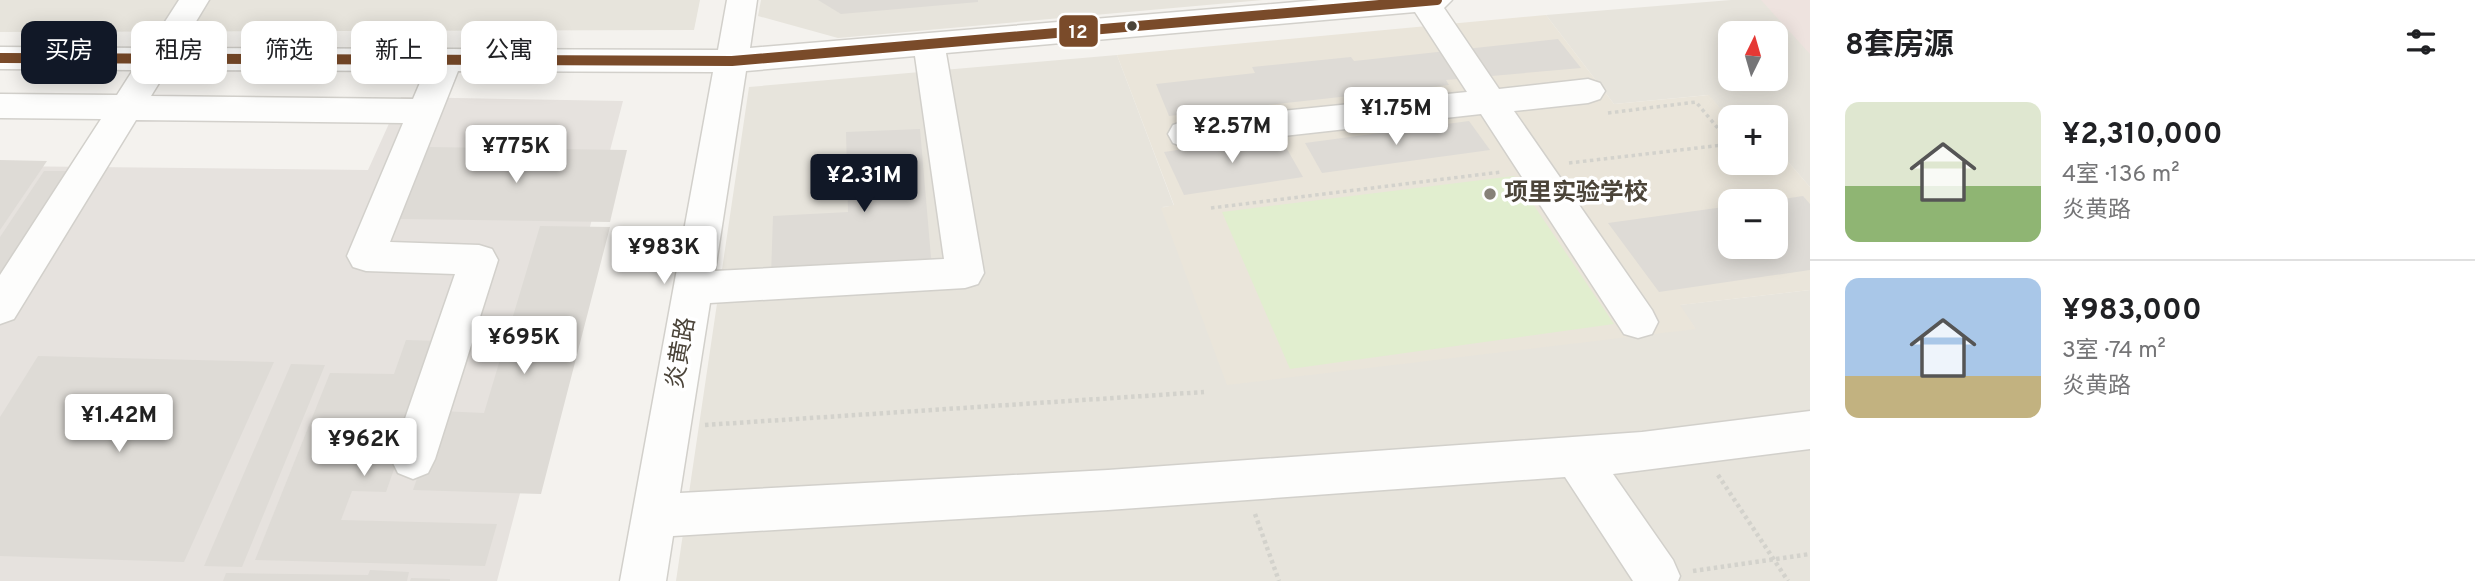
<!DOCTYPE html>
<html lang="zh">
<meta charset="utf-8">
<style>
body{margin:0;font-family:Overpass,"Noto Sans SC",sans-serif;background:#f2f2f2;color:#202124;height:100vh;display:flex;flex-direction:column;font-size:26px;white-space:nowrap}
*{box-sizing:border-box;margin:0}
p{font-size:23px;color:#757577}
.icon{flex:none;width:38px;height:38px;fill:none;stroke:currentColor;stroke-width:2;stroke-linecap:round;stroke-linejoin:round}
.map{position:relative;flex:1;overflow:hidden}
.details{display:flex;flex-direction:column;background:#fff;width:665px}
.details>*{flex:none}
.guide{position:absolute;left:21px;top:21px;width:665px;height:63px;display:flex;gap:14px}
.needle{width:46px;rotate:5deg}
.fabs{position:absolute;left:1718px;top:21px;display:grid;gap:14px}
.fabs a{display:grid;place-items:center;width:70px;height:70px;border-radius:14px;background:#fff;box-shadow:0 4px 18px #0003;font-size:35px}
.price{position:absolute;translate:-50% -60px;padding:0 16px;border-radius:7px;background:#fff;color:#222;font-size:23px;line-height:46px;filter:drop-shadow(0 2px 4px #0008)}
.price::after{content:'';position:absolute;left:50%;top:42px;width:21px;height:16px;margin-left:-10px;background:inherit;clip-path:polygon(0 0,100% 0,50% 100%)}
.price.current{background:#111827;color:#fff}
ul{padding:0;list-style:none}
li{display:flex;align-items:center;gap:21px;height:175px;padding:0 35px}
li+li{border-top:2px solid #e0e0e0}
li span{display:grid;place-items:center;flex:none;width:196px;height:140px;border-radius:14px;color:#555}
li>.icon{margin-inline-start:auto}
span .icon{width:84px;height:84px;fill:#fffc;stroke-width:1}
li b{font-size:30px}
h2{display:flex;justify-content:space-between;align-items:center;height:84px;padding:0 35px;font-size:30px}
.chip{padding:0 24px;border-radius:14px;background:#fff;box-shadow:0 4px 18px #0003;font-size:24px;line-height:63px}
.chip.current{background:#111827;color:#fff}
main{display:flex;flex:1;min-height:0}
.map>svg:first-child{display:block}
.residential{fill:#e7e4dc;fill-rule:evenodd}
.industrial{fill:#e6e2de}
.education{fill:#eae5da;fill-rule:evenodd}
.medical{fill:#eee3df}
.green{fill:#e1eecf}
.building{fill:#dedbd6}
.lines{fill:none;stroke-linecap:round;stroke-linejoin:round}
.minor-casing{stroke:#d2d0cb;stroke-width:3}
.path-far1{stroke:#d3d2cc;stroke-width:3.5;stroke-dasharray:3.5 3.5;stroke-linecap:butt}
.path{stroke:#d3d2cc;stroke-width:4.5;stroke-dasharray:3.5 3.5;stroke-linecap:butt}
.minor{fill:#fdfdfc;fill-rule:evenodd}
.bus-1-casing{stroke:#fff;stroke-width:14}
.bus-1{stroke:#7a4b2a;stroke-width:10}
.bus-dot{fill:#4b4439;stroke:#fff;stroke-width:2.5}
.poi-dot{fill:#868178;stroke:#fff;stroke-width:2.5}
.labels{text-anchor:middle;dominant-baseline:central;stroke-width:7;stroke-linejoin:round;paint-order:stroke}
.poi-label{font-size:24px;font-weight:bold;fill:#4b4439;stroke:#fff;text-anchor:start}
.street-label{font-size:24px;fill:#4b4439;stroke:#fff}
.line-badge{stroke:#fff;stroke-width:2.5}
.badge-label{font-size:19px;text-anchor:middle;font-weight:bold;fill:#fff}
</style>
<main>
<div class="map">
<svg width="1810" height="581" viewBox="0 0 1810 581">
<rect width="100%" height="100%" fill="#f4f2ee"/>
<g class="residential">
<path d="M0,0H700L694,30L0,32Z"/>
<path d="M761,0H1263L838,38L758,16Z"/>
<path d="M1731,0H1810V187L1776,148V117H1731V121L1708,95L1614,104L1546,15ZM1731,33H1776V79H1731Z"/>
<path d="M1117,55L1174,206L1162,207L1695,328L1679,305L1810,290V581H676L749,87Z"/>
</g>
<path class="industrial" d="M401,97L623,101L497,581H0V166L368,170Z"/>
<path class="education" d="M1546,15L1614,104L1709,95L1731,121V163H1776V148L1810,187V290L1680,305L1696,329L1227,385L1161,208L1174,205L1117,55ZM1731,201H1776V247H1731Z"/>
<path class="medical" d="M1761,0H1810V54Z"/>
<path class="green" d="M1514,176L1614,324L1290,369L1222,212Z"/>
<g class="building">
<path d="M818,0H978V2L841,14Z"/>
<path d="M1558,39L1581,68L1446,80L1449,85L1169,116L1156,84L1255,73L1252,67L1351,57L1354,61Z"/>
<path d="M1469,121L1490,150L1322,173L1305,143Z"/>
<path d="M920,129L932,269L771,276L773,216L848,212L846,132Z"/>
<path d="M1279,135L1303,177L1184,195L1164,152Z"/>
<path d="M429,147L627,150L610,222L400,219Z"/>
<path d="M0,160L47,161L0,230Z"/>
<path d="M44,171H84L0,302V237Z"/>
<path d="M1803,196L1810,204V270L1659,292L1608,223L1731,206V247H1776V200Z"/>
<path d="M540,226L610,227L541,494L413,490L440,411L484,413Z"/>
<path d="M406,340L439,341L386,492L352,491L341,520L497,524L485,566L255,560L330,373L394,374Z"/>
<path d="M38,356L274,362L184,562L0,556V417Z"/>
<path d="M291,364L325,365L242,567L204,566Z"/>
<path d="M370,570L409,572L407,581H223L226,573L368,575Z"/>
<path d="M411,578L450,579V581H410Z"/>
</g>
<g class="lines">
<defs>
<path id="minor" d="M179,0H209L180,48L718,50L727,0H757L750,48L1319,0H1452L1444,8L1499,89L1588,79L1600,83L1605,91L1600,99L1588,103L1514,111L1652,310L1658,322L1652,334L1638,338L1624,334L1481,114L1185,147L1173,143L1168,134L1173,125L1185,121L1467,92L1415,12L946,53L984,273L978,284L965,288L710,303L680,493L1108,470L1642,432L1810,411V449L1613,474L1673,560L1680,576L1678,581H1633L1565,477L1108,510L673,536L666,581H620L713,72L458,71L390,242L479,245L492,249L498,260L435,459L428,473L413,479L398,473L391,459L455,274L366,271L353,267L347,256L403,123L136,120L14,319L0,324V275L101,119L0,118V94L117,95L133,70L0,69V47L148,48ZM915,56L944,259L715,271L746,71ZM167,70L425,71L413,99L151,96Z"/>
</defs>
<use href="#minor" class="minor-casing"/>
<g class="path-far1">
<path d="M1608,113L1696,102L1731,144"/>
<path d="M1569,163L1731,144"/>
<path d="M1211,208L1501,172"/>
</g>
<g class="path">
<path d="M705,425L1204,392"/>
<path d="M1718,475L1788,581"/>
<path d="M1255,514L1279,581"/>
<path d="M1693,571L1810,554"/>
</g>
<use href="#minor" class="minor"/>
<defs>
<path id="bus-1" d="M0,58L732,61L1437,0"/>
</defs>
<use href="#bus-1" class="bus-1-casing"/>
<use href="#bus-1" class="bus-1"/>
</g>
<circle class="bus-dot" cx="1132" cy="26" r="6"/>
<circle class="poi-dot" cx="1490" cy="194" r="7"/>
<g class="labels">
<g class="poi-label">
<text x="1504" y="194">项里实验学校</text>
</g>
<g class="street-label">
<text transform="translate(682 353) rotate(-80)">炎黄路</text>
</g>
</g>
<rect class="line-badge" x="1058" y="14" width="41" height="34" rx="7" fill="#7a4b2a"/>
<g class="badge-label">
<text x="1078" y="38">12</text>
</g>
</svg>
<div class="fabs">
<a><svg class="needle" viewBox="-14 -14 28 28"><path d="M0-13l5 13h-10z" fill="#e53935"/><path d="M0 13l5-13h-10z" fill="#757577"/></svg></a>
<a>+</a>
<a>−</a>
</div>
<b class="price" style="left:1396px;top:147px">¥1.75M</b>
<b class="price" style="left:1232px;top:165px">¥2.57M</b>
<b class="price" style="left:516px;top:185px">¥775K</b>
<b class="price current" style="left:864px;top:214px">¥2.31M</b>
<b class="price" style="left:664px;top:286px">¥983K</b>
<b class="price" style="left:524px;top:376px">¥695K</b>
<b class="price" style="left:119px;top:454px">¥1.42M</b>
<b class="price" style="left:364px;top:478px">¥962K</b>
<div class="guide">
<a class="chip current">买房</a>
<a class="chip">租房</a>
<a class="chip">筛选</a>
<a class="chip">新上</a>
<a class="chip">公寓</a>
</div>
</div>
<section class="details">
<h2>8套房源<svg class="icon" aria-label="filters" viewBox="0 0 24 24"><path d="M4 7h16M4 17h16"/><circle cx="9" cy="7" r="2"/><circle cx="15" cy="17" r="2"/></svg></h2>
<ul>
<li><span style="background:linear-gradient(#dfe7d0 60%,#8fb573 0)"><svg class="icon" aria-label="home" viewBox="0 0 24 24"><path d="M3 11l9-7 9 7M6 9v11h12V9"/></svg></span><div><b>¥2,310,000</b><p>4室 · 136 m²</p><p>炎黄路</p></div></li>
<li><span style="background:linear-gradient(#a9c7e8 70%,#c2b280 0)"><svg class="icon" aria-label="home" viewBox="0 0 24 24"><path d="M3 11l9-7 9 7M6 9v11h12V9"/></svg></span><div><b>¥983,000</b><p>3室 · 74 m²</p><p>炎黄路</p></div></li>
</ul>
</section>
</main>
